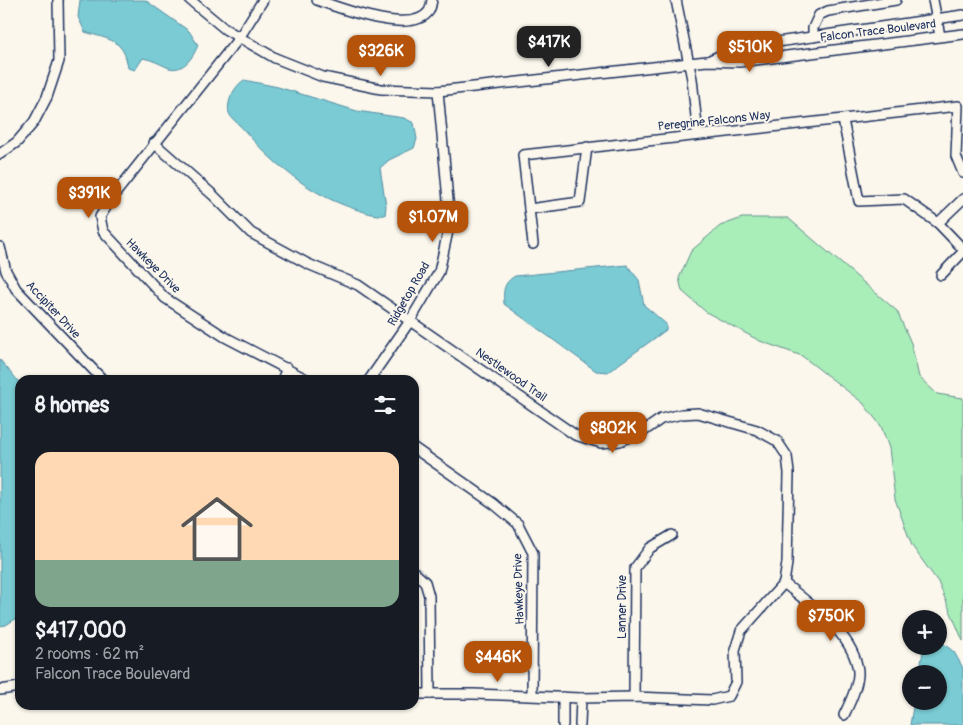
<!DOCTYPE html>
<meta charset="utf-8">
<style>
body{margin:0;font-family:Pangolin,sans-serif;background:#242831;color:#f1f3f6;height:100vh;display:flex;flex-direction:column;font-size:19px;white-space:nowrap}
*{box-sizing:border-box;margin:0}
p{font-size:16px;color:#9ea1a6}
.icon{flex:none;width:28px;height:28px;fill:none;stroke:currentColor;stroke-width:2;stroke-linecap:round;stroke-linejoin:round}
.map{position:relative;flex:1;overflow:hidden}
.side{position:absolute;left:15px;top:375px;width:404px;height:335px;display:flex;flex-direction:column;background:#171b24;border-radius:15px;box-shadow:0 1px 4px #0004}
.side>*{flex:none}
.tools{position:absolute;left:902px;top:610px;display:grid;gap:10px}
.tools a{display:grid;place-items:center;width:45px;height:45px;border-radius:50%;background:#171b24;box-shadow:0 1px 4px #0004;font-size:25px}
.price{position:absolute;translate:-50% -42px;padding:0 11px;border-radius:10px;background:#b45309;color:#fff;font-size:16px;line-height:32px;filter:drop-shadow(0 1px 2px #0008)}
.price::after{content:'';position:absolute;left:50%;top:30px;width:15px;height:11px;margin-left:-8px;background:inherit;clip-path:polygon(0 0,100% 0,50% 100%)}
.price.current{background:#222;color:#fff}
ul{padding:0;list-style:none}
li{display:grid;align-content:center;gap:10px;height:265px;padding:0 20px}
li span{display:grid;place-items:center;height:155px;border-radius:15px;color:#555}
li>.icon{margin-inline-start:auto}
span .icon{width:90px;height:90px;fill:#fffc;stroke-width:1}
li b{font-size:21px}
h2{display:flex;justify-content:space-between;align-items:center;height:60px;padding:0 20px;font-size:21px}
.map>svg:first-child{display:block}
.green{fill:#a9edb8;stroke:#628e8b}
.water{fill:#7acbd3;stroke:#548da4}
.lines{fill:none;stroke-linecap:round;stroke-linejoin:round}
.minor-casing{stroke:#1b2f5e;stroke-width:12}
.minor{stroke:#fbf7ec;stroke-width:9}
.labels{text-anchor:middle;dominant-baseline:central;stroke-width:4;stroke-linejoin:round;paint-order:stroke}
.street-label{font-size:12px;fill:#1b2f5e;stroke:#fbf7ec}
</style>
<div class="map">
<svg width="963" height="725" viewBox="0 0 963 725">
<rect width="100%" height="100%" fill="#fbf7ec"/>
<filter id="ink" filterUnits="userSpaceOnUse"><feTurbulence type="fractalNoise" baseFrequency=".02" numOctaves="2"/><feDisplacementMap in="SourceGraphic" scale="10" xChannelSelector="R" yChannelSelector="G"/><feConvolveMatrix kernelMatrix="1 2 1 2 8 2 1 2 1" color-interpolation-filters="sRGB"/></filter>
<g filter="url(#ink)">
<path class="green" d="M742,218H788L897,311L911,343L919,377L937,394L963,398V641L938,582L912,546L895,499L889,448L881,426L863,403L802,356L760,341L706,312L682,291L679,278L691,251L720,226Z"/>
<g class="water">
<path d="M80,0H145L189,31L198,45C194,56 184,72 169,68C160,64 153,60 143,58L135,70L128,68C124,39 110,40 85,32L78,17Z"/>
<path d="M244,80L278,87L357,111L404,118L414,123L417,139L414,148L389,160L380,168L386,206L385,215C374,216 365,212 355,209C311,195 274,165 244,130C240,125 231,119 229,113C226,101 235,86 244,80Z"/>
<path d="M627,265L639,280L644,305L666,324V330L608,372L596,371L504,304C503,291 503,283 515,276Z"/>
<path d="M0,360L20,383V616L6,625L0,626Z"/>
<path d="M939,640L954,652L963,668V725H910L914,701H939V674H919L924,646H939Z"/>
</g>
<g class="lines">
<defs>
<g id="minor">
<path d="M190,0L225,29L275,58L323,77L381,89L438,91L707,61L739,62L963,34"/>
<path d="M263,0L239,38L111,199L100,217L103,231L165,298L225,337L308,380"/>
<path d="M317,0C340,8 412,36 429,11C431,8 431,4 432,0"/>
<path d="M676,0L692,79L698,135"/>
<path d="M933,0L940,36"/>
<path d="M813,37V28L819,15L828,11L896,0"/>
<path d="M710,60L736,48L963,15"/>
<path d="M843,120L859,201L904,199L938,223L963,249"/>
<path d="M154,143L213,195L251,233L308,264L358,285L575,435L601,443L620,441L641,433L661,419L682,414L698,413L757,430L777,441L787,456L789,473L787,563L784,583L741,631L735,650L736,682L729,696L712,700L634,697L581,698L473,694H414"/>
<path d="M0,154L17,142L34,122L47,97L59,61L58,0"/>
<path d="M529,209L580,202L587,147"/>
<path d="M938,223L963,199"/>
<path d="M533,244L523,155L958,106L956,156L963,173"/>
<path d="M0,247L6,271L16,289L103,380"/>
<path d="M941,275L963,252"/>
<path d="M282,380L287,368"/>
<path d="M369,380L410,321L439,272L450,222L438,91"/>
<path d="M414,448L494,504L518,524L533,553L532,695"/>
<path d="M414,572L425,582L429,596L430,694"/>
<path d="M784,583C810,605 854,634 858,671C859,684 850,703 844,715"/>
<path d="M0,690L20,687"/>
<path d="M634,697L635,568L650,548L672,535"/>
<path d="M563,725V697"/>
<path d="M580,725L581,698"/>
</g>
</defs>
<use href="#minor" class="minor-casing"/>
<use href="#minor" class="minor"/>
</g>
</g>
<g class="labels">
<g class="street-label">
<text transform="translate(878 31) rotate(-7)">Falcon Trace Boulevard</text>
<text transform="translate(714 121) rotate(-6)">Peregrine Falcons Way</text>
<text transform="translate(153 266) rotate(45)">Hawkeye Drive</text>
<text transform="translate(409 294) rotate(-60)">Ridgetop Road</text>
<text transform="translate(53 310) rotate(47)">Accipiter Drive</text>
<text transform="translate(511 375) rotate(35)">Nestlewood Trail</text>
<text transform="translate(519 589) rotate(-92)">Hawkeye Drive</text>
<text transform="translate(622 607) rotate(-90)">Lanner Drive</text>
</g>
</g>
</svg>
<div class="tools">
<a>+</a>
<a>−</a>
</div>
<b class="price current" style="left:549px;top:68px">$417K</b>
<b class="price" style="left:750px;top:73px">$510K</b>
<b class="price" style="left:381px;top:77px">$326K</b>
<b class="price" style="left:89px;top:219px">$391K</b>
<b class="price" style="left:433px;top:243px">$1.07M</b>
<b class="price" style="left:613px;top:454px">$802K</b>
<b class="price" style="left:831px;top:642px">$750K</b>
<b class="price" style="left:498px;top:683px">$446K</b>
<section class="side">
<h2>8 homes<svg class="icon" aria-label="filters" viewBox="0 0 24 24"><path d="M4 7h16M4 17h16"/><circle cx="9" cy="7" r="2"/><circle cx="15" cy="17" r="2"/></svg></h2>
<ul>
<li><span style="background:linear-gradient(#ffd9b3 70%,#7fa58c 0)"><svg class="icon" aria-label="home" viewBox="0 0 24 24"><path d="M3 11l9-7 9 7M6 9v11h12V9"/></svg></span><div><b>$417,000</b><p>2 rooms · 62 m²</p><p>Falcon Trace Boulevard</p></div></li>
</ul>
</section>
</div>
